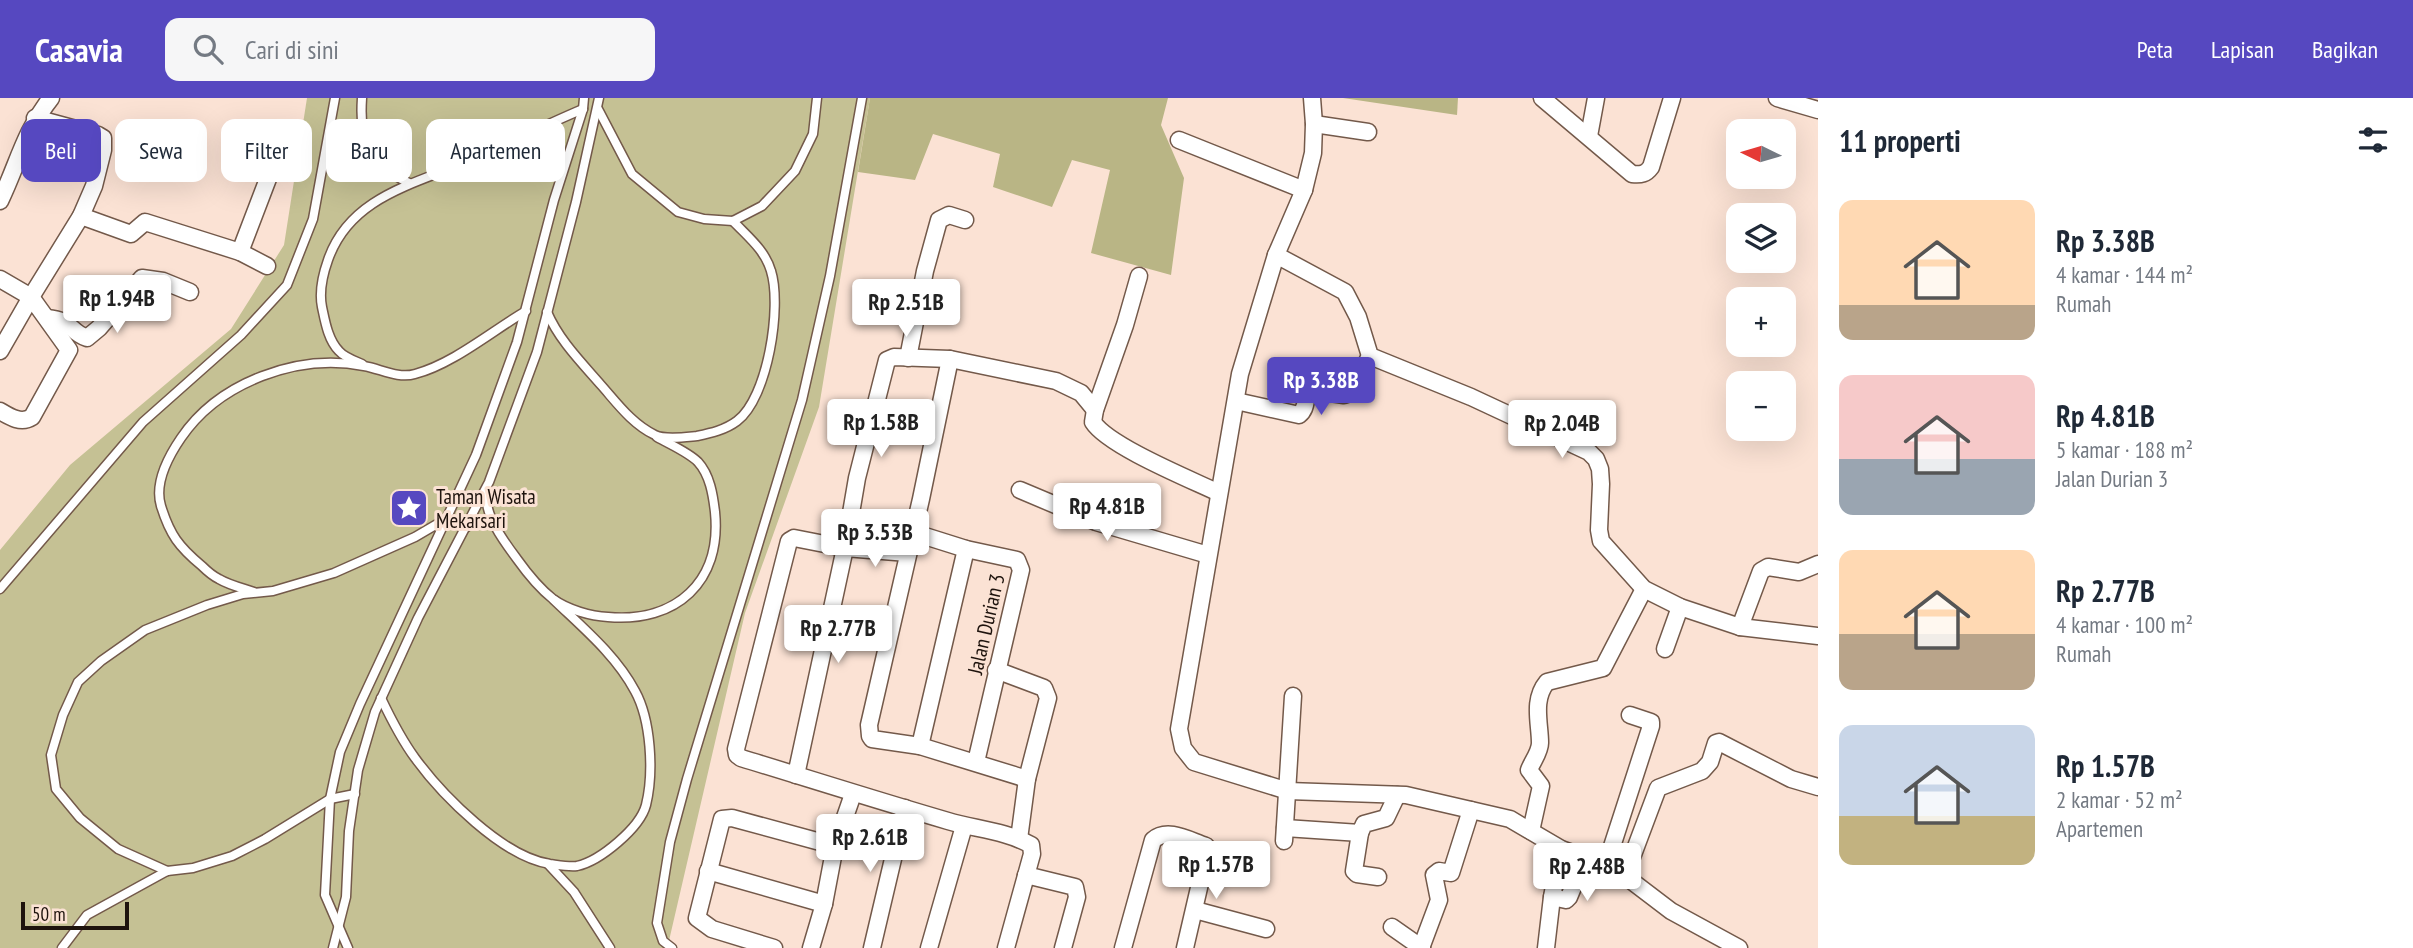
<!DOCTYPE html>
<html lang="id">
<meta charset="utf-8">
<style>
body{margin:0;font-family:"PT Sans Narrow",sans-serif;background:#f6f6f7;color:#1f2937;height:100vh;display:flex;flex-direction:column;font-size:26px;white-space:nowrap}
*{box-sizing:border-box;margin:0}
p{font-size:23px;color:#747a83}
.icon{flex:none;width:38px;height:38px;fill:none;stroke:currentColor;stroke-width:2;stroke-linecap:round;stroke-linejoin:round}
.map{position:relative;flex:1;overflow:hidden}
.drawer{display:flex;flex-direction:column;background:#fff;width:595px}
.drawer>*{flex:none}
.guide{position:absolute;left:21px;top:21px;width:665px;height:63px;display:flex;gap:14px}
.needle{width:46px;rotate:275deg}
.fabs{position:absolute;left:1726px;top:21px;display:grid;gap:14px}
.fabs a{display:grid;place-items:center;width:70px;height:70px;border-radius:14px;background:#fff;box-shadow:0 7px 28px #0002;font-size:35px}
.scale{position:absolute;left:21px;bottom:18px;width:108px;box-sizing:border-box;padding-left:7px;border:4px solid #1e130d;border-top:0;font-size:19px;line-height:24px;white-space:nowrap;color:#1e130d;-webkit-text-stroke:5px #fbe2d4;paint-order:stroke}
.price{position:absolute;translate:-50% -60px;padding:0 16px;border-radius:7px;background:#fff;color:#222;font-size:23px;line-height:46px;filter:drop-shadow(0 2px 4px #0008)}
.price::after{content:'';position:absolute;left:50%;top:42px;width:21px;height:16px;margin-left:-10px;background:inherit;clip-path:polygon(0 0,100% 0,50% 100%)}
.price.selected{background:#5648c0;color:#fff}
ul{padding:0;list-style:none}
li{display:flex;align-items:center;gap:21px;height:175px;padding:0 21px}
li span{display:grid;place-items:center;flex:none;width:196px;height:140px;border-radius:14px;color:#555}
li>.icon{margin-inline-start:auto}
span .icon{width:84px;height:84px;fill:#fffc;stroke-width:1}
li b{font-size:30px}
h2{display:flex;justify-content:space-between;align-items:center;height:84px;padding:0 21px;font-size:30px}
.chip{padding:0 24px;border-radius:14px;background:#fff;box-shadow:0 7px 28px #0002;font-size:24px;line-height:63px}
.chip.selected{background:#5648c0;color:#fff}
header{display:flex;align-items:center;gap:42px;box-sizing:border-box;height:98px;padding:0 35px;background:#5648c0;color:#fff}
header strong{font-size:33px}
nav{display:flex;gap:38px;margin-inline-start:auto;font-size:24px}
.search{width:490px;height:63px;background:#f6f6f7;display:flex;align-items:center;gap:18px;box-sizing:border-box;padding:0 24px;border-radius:14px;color:#747a83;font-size:26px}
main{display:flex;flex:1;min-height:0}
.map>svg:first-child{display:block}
.green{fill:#c5c194}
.forest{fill:#b9b585}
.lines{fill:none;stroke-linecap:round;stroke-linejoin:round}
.service-casing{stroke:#73594a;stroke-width:11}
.minor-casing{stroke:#73594a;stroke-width:19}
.service{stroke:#fff;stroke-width:8}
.minor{stroke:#fff;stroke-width:16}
.labels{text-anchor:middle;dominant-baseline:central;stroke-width:6;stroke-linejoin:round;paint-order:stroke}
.poi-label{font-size:21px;fill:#1e130d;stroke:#fbe2d4;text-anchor:start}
.street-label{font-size:21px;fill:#1e130d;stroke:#fbe2d4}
</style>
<header>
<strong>Casavia</strong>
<div class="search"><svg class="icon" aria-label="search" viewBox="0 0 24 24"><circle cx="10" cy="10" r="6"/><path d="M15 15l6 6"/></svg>Cari di sini</div>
<nav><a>Peta</a><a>Lapisan</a><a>Bagikan</a></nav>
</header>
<main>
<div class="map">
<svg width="1818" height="850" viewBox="0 0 1818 850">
<rect width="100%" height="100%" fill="#fbe2d4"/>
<path class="green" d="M307,0H870L819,309L745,515L668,847L675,850H0V452L70,367L231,231L284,147Z"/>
<g class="forest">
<path d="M870,0H1168L1161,27L1184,80L1171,177L1091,155L1110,72L1072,62L1052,109L993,89L1000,56L933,36L915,82L858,74Z"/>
<path d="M1343,0H1458L1457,17Z"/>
</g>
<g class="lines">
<defs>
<g id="service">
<path d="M362,0C359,45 368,66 409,85"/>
<path d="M598,11L632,76L678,114L704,121L733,123L762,108L795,73L813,36L817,0"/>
<path d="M547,214C559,242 581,264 601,287C617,305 632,326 655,337C665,342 686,339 697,338C711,335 725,332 737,323C768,300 782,208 771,173C765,152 748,139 733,123"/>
<path d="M362,266C355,263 344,259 339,253C328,242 325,223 322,209C319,194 323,176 328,162C350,98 416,86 471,62C509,45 545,27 583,11"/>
<path d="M487,395C483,416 505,445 517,461C527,475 539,490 553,501C568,512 591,518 608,519C676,525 722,484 715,414C713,397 710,377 698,364C688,354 669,346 657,339"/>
<path d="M0,491L143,324L241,237L287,187L313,121L335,0"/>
<path d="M254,494C242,490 229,487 219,481C213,478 207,473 202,468C179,449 170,437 161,408C154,385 168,359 181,340C219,284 298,255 364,268C381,271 398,281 415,276C453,266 492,233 526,213"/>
<path d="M381,600C391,621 401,641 415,660C442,697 503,759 550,766C558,767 569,769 577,768C600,763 640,730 646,707C654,674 651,622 635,593C616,557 582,529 554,502"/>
<path d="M548,766L574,794L610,850"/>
<path d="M167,773L118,751L80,720L56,691L51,657L63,617L78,584L101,563L145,532L207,507L243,496L273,493L334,475L415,439L444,422L467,429"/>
<path d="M62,850L87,817L167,773L193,770L232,758L265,741L330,701L355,696"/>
<path d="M333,850L346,799L349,733L358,672L375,614L418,520L489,384L537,254L576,104L599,0"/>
<path d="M348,850L325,797L330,701L340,654L360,606L476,357L517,244L554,102L583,11L584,0"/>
<path d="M672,850L663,843L657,825L670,744L687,681L802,302L830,178L862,0"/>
</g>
<g id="minor">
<path d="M1312,0L1314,26L1313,55L1304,92L1276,157L1240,276L1179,631L1183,650L1194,664L1288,693L1406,697L1510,721L1561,751L1606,767L1625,778L1671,813L1739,850"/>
<path d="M1542,0L1632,76C1641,77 1646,76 1651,69L1672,0"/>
<path d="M1777,0L1818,12"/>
<path d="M1314,26L1368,34"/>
<path d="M1589,38L1596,0"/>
<path d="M1179,42L1304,92"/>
<path d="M0,103C18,66 24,34 51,0"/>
<path d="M81,118L131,136L145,124L240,154L267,168"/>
<path d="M240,154L274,65L271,58L251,50"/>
<path d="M1276,157L1345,194L1358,219L1370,258L1471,299L1589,354L1596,361L1600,371L1601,386L1599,432L1601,443L1644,491L1680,509L1740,529L1818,538"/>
<path d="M1139,178L1125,227L1095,312L1093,324C1108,348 1192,382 1219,395"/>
<path d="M0,181L31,199L69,252L32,319C21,326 10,319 0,313"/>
<path d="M47,220C73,222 69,234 87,240L99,230L142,180L163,183L190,194"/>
<path d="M0,253L31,199L81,118L94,88L103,52V40L98,37L35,20"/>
<path d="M908,260L925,173L939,122L949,117L965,122"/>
<path d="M950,261L921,401L869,627L870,638L872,641L920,648L1027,681"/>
<path d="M1236,303L1299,317C1308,310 1304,299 1310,292L1344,297L1350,295L1370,258"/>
<path d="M1020,392L1096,424L1208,457"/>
<path d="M912,434L966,451L1017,462L1021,472L976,664"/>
<path d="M908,455L845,450L794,440L789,443L736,651L737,657L741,660C810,681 879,703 948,723C975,731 1006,733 1031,747L1032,756L1006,850"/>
<path d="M1740,529L1761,473L1768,469L1799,474L1818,466"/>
<path d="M1665,551L1680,509"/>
<path d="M996,572L1044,590L1048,600L1027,681L1019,741"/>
<path d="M920,648L966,451"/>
<path d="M796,677L845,450L857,380L887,262L894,259L950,261L1056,283L1081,295L1095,312"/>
<path d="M1285,730L1360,735L1364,726L1386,720L1397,697"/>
<path d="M1531,733L1541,688L1529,672C1532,664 1540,654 1540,645C1540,625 1532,602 1547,584L1603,570L1644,491"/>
<path d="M1360,735L1354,773L1357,776L1378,779"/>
<path d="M1284,743L1293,598"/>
<path d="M1606,767L1651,628V624L1630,617"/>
<path d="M708,773L824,806"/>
<path d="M1026,777L1075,789L1077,799L1063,850"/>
<path d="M1625,778L1658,690L1702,673L1710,664L1716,645L1719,644L1791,681L1818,689"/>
<path d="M1552,799L1566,802L1569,799L1586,758"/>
<path d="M1195,812L1266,831"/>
<path d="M1392,829L1422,850"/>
<path d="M774,850L712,831L697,820L722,721L732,720L835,748"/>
<path d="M811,850L824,806L835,748L853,696"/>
<path d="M872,850L905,710"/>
<path d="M929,850L964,728"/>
<path d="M1123,850L1153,742C1168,729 1190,743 1206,748L1208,751L1185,850"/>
<path d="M1421,850L1439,802L1434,777L1439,773L1451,775L1471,712"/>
<path d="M1546,850L1552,799L1561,751"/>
</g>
</defs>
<use href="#service" class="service-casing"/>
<use href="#minor" class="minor-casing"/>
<use href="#service" class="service"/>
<use href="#minor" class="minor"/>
</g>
<defs>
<symbol id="sight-square" viewBox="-11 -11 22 22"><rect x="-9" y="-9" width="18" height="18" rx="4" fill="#5648c0" stroke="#fbe2d4"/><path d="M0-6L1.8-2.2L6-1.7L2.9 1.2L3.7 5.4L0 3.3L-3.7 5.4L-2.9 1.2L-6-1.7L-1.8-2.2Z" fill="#fff"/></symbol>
</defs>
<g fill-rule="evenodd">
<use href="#sight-square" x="387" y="388" width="44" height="44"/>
</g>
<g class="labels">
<g class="poi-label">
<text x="436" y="398">Taman Wisata<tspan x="436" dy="24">Mekarsari</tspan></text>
</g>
<g class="street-label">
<text transform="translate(986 526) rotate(-77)">Jalan Durian 3</text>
</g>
</g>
</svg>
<div class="fabs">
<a><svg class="needle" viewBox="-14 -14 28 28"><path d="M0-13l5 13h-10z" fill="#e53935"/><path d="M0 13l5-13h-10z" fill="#747a83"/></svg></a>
<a><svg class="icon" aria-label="layers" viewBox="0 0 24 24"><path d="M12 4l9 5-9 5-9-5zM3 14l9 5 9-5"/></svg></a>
<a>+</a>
<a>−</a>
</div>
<div class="scale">50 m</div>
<b class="price" style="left:117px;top:237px">Rp 1.94B</b>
<b class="price" style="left:906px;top:241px">Rp 2.51B</b>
<b class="price selected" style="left:1321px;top:319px">Rp 3.38B</b>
<b class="price" style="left:881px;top:361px">Rp 1.58B</b>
<b class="price" style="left:1562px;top:362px">Rp 2.04B</b>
<b class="price" style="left:1107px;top:445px">Rp 4.81B</b>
<b class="price" style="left:875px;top:471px">Rp 3.53B</b>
<b class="price" style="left:838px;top:567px">Rp 2.77B</b>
<b class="price" style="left:870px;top:776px">Rp 2.61B</b>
<b class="price" style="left:1216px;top:803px">Rp 1.57B</b>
<b class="price" style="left:1587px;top:805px">Rp 2.48B</b>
<div class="guide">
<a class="chip selected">Beli</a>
<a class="chip">Sewa</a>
<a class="chip">Filter</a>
<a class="chip">Baru</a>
<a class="chip">Apartemen</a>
</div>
</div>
<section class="drawer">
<h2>11 properti<svg class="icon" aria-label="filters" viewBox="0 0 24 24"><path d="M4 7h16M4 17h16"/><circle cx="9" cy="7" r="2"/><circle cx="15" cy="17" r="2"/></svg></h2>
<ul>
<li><span style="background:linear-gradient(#ffd9b3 75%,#b9a48a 0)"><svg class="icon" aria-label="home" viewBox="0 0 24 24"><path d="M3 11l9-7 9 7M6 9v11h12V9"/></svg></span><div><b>Rp 3.38B</b><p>4 kamar · 144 m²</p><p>Rumah</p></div></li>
<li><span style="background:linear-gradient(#f6c9c9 60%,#9aa5b1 0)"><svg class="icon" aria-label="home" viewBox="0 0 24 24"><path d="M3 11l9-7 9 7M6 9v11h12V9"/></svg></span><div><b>Rp 4.81B</b><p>5 kamar · 188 m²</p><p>Jalan Durian 3</p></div></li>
<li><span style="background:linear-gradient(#ffd9b3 60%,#b9a48a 0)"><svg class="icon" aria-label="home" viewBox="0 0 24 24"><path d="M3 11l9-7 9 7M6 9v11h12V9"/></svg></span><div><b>Rp 2.77B</b><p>4 kamar · 100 m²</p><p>Rumah</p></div></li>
<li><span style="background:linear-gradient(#c9d6e8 65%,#c2b280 0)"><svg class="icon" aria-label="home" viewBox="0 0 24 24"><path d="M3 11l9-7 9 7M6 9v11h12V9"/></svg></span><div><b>Rp 1.57B</b><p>2 kamar · 52 m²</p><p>Apartemen</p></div></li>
</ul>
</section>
</main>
